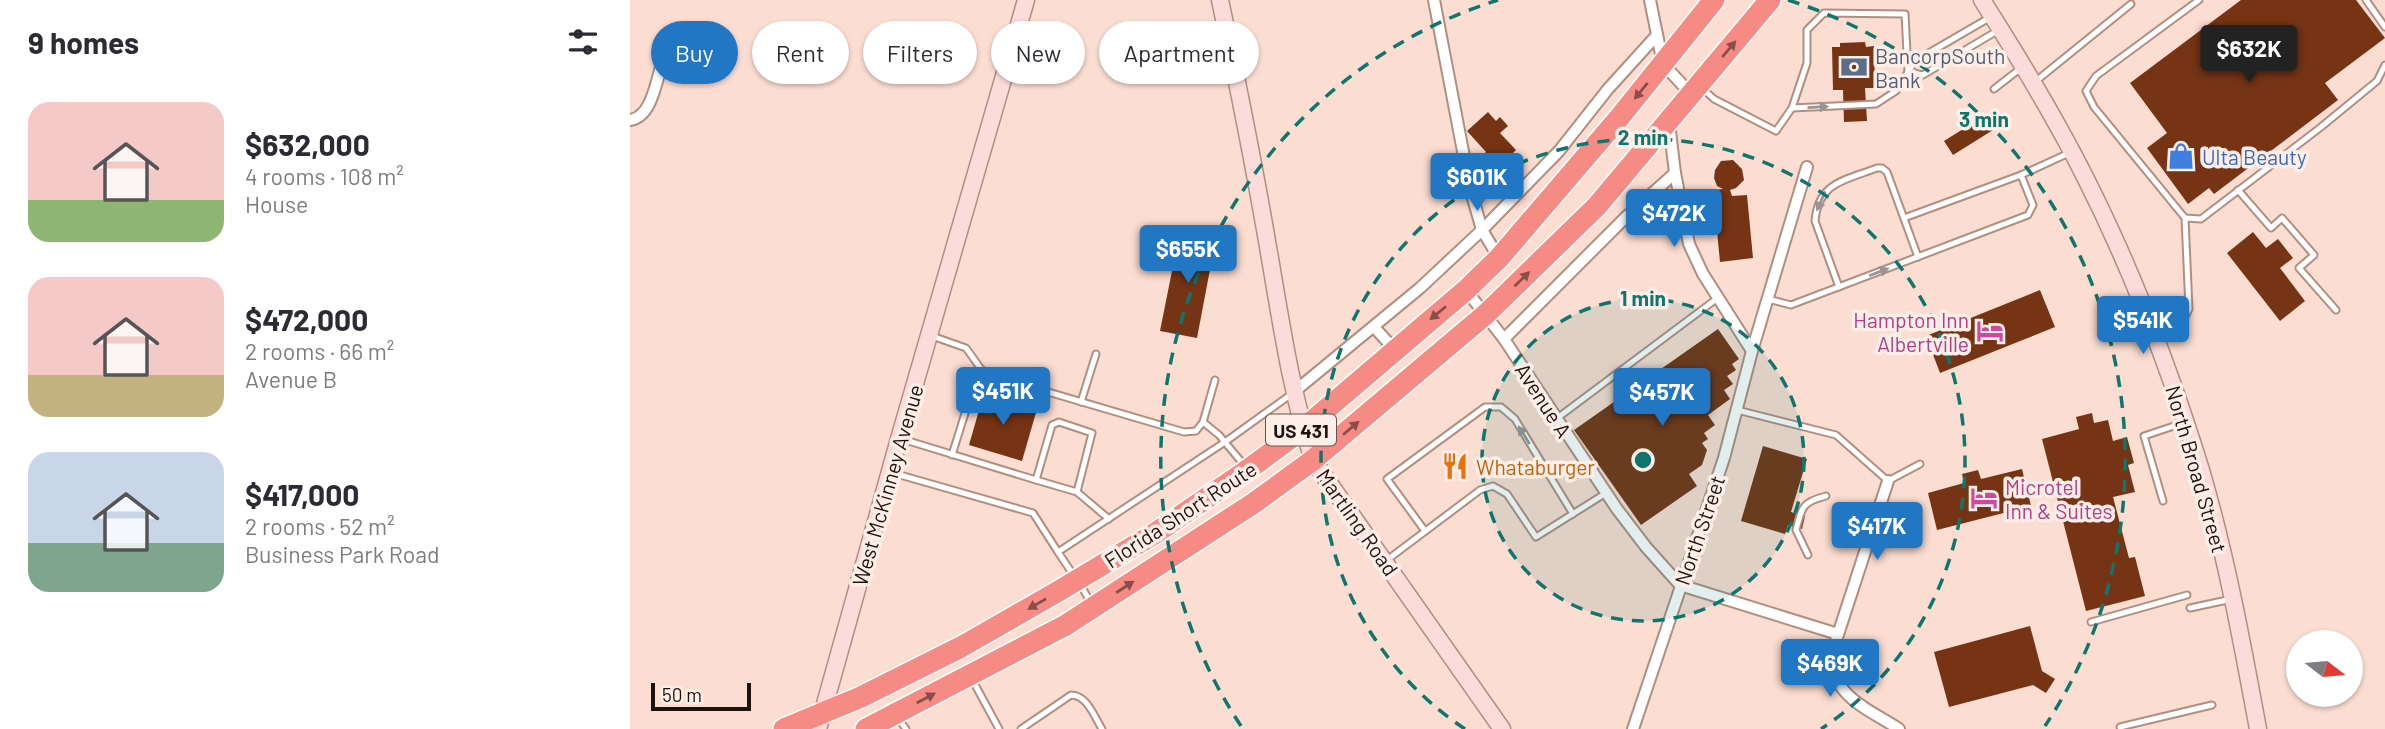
<!DOCTYPE html>
<meta charset="utf-8">
<style>
body{margin:0;font-family:Barlow,sans-serif;background:#f2f2f3;color:#2b2b33;height:100vh;display:flex;flex-direction:column;font-size:26px;white-space:nowrap}
*{box-sizing:border-box;margin:0}
p{font-size:23px;color:#7c7c81}
.icon{flex:none;width:38px;height:38px;fill:none;stroke:currentColor;stroke-width:2;stroke-linecap:round;stroke-linejoin:round}
.map{position:relative;flex:1;overflow:hidden}
.details{display:flex;flex-direction:column;background:#fff;width:630px}
.details>*{flex:none}
.top-card{position:absolute;left:21px;top:21px;width:665px;height:63px;display:flex;gap:14px}
.needle{width:46px;rotate:106deg}
.fabs{position:absolute;left:1656px;top:630px;display:grid;gap:14px}
.fabs a{display:grid;place-items:center;width:77px;height:77px;border-radius:50%;background:#fff;box-shadow:0 2px 5px #0004;font-size:35px}
.scale{position:absolute;left:21px;bottom:18px;width:100px;box-sizing:border-box;padding-left:7px;border:4px solid #1e120d;border-top:0;font-size:19px;line-height:24px;white-space:nowrap;color:#1e120d;-webkit-text-stroke:5px #fdeee8;paint-order:stroke}
.price{position:absolute;translate:-50% -60px;padding:0 16px;border-radius:7px;background:#2177c4;color:#fff;font-size:23px;line-height:46px;filter:drop-shadow(0 2px 4px #0008)}
.price::after{content:'';position:absolute;left:50%;top:42px;width:21px;height:16px;margin-left:-10px;background:inherit;clip-path:polygon(0 0,100% 0,50% 100%)}
.price.active{background:#222;color:#fff}
ul{padding:0;list-style:none}
li{display:flex;align-items:center;gap:21px;height:175px;padding:0 28px}
li span{display:grid;place-items:center;flex:none;width:196px;height:140px;border-radius:21px;color:#555}
li>.icon{margin-inline-start:auto}
span .icon{width:84px;height:84px;fill:#fffc;stroke-width:1}
li b{font-size:30px}
h2{display:flex;justify-content:space-between;align-items:center;height:84px;padding:0 28px;font-size:30px}
.chip{padding:0 24px;border-radius:32px;background:#fff;box-shadow:0 2px 5px #0004;font-size:24px;line-height:63px}
.chip.active{background:#2177c4;color:#fff}
main{display:flex;flex:1;min-height:0}
.map>svg:first-child{display:block}
.building{fill:#763415}
.lines{fill:none;stroke-linecap:round;stroke-linejoin:round}
.lane-casing{stroke:#b08f81;stroke-width:9}
.street-casing{stroke:#b08f81;stroke-width:14}
.secondary-casing{stroke:#b08f81;stroke-width:19}
.highway-casing{stroke:#fff;stroke-width:24}
.lane{stroke:#fff;stroke-width:5}
.street{stroke:#fff;stroke-width:10}
.secondary{stroke:#fcdcdb;stroke-width:16}
.highway{stroke:#f68b86;stroke-width:21}
.oneway{fill:#8a4e4a}
.oneway2{fill:#9a9492}
.ring{fill:none;stroke:#0f766e;stroke-width:3.5;stroke-dasharray:12 9}
.labels{text-anchor:middle;dominant-baseline:central;stroke-width:7;stroke-linejoin:round;paint-order:stroke}
.shield{fill:#fdeee8;stroke:#61544f;stroke-width:2}
.shield-label{font-size:19px;font-weight:bold;fill:#1e120d}
.service-label{font-size:21px;fill:#4e5e75;stroke:#fdeee8;text-anchor:start}
.shop-label{font-size:21px;fill:#366cbe;stroke:#fdeee8;text-anchor:start}
.hotel-label{font-size:21px;fill:#b23c85;stroke:#fdeee8;text-anchor:end}
.street-label{font-size:21px;fill:#1e120d;stroke:#fdeee8}
.food-label{font-size:21px;fill:#c56008;stroke:#fdeee8;text-anchor:start}
.centre{fill:#0f766e;stroke:#fdeee8;stroke-width:3.5}
.ring-label{font-size:21px;text-anchor:middle;font-weight:bold;fill:#0f766e;stroke:#fdeee8;stroke-width:7;stroke-linejoin:round;paint-order:stroke}
</style>
<main>
<section class="details">
<h2>9 homes<svg class="icon" aria-label="filters" viewBox="0 0 24 24"><path d="M4 7h16M4 17h16"/><circle cx="9" cy="7" r="2"/><circle cx="15" cy="17" r="2"/></svg></h2>
<ul>
<li><span style="background:linear-gradient(#f6c9c9 70%,#8fb573 0)"><svg class="icon" aria-label="home" viewBox="0 0 24 24"><path d="M3 11l9-7 9 7M6 9v11h12V9"/></svg></span><div><b>$632,000</b><p>4 rooms · 108 m²</p><p>House</p></div></li>
<li><span style="background:linear-gradient(#f6c9c9 70%,#c2b280 0)"><svg class="icon" aria-label="home" viewBox="0 0 24 24"><path d="M3 11l9-7 9 7M6 9v11h12V9"/></svg></span><div><b>$472,000</b><p>2 rooms · 66 m²</p><p>Avenue B</p></div></li>
<li><span style="background:linear-gradient(#c9d6e8 65%,#7fa58c 0)"><svg class="icon" aria-label="home" viewBox="0 0 24 24"><path d="M3 11l9-7 9 7M6 9v11h12V9"/></svg></span><div><b>$417,000</b><p>2 rooms · 52 m²</p><p>Business Park Road</p></div></li>
</ul>
</section>
<div class="map">
<svg width="1755" height="729" viewBox="0 0 1755 729">
<rect width="100%" height="100%" fill="#fbddd2"/>
<g class="building">
<path d="M1611,0H1726L1755,38L1695,83L1708,100L1584,194L1579,188L1558,204L1517,148L1537,133L1500,83Z"/>
<path d="M1235,42L1236,47L1244,46L1245,88H1235L1237,121L1214,122L1213,90H1203L1202,47H1210V43Z"/>
<path d="M858,112L866,121L870,117L878,126L870,133L886,150L879,157L882,160L866,175L849,158L856,152L837,131Z"/>
<path d="M1354,116L1363,130L1323,155L1314,141Z"/>
<path d="M1103,160L1112,169L1114,180L1106,188L1100,190L1102,196L1117,195L1123,258L1090,262L1083,190L1093,189L1087,186L1084,178L1085,170L1091,161Z"/>
<path d="M550,231L586,238L567,338L530,331Z"/>
<path d="M1623,232L1636,248L1648,239L1663,258L1650,268L1675,301L1650,321L1597,253Z"/>
<path d="M1410,290L1425,327L1310,373L1296,336Z"/>
<path d="M1088,329L1109,359L1102,364L1106,370L1097,376L1103,384L1094,390L1100,399L1078,415L1085,425L1074,433L1078,439L1072,443L1077,450L1072,465L1059,474L1067,486L1011,525L944,430Z"/>
<path d="M354,393L407,409L392,461L339,445Z"/>
<path d="M1462,413L1464,423L1478,420L1483,441L1497,437L1504,463L1498,465L1505,492L1483,497L1499,558L1505,557L1515,596L1456,611L1412,439L1449,429L1446,417Z"/>
<path d="M1133,446L1177,459L1161,512L1175,516L1172,529L1158,525L1155,534L1111,521Z"/>
<path d="M1392,469L1401,506L1307,530L1298,493L1334,483L1332,474L1348,470L1351,479Z"/>
<path d="M1400,626L1412,671L1425,679L1416,693L1403,685L1319,707L1304,652Z"/>
</g>
<g class="lines">
<defs>
<g id="lane">
<path d="M1736,0L1755,27"/>
<path d="M1278,72L1293,75L1367,31"/>
<path d="M1406,81L1501,4"/>
<path d="M1072,88L1084,99L1146,131L1162,108L1177,63V30L1194,13L1275,14L1278,72"/>
<path d="M1364,89L1391,68"/>
<path d="M1162,108L1246,104L1266,91L1285,61L1359,18"/>
<path d="M1608,190L1641,228L1652,218L1684,255L1669,268L1706,310"/>
<path d="M1274,218L1391,175L1439,153"/>
<path d="M1555,218L1571,219L1691,127L1747,81L1755,65"/>
<path d="M1209,287L1185,221C1188,182 1216,180 1247,168H1252L1257,172L1288,257"/>
<path d="M1138,299L1161,305L1398,215L1403,205L1391,175"/>
<path d="M1526,331L1553,321L1559,309L1555,218L1464,107L1456,91L1466,76L1569,0"/>
<path d="M302,336L336,348L351,369L357,374L554,432L566,431L573,422L585,380"/>
<path d="M451,402L466,354"/>
<path d="M1107,410L1206,435L1258,481L1290,464"/>
<path d="M926,419L1089,297"/>
<path d="M573,422L589,435L614,465"/>
<path d="M272,439L406,480"/>
<path d="M322,455L341,394"/>
<path d="M263,473L403,513L428,552"/>
<path d="M447,492L406,480L422,425L429,422L462,433L447,492L479,519"/>
<path d="M1533,501L1514,436L1553,423"/>
<path d="M795,531L757,479L855,407H871L885,419L943,514"/>
<path d="M1178,555L1166,530C1172,507 1172,502 1196,496"/>
<path d="M757,560L850,490L863,486L877,494L906,537L976,493"/>
<path d="M444,576L428,552L595,442L663,393"/>
<path d="M450,584L461,603"/>
<path d="M1560,608L1602,599"/>
<path d="M1461,622L1557,595"/>
<path d="M343,681L369,729"/>
<path d="M267,717L276,729"/>
<path d="M1490,727L1582,705"/>
<path d="M391,729L441,695C457,695 464,716 472,729"/>
</g>
<g id="street">
<path d="M804,0L840,188L852,230L869,258"/>
<path d="M1020,0L1033,64L1062,95"/>
<path d="M0,120C22,117 26,81 32,64"/>
<path d="M1039,123L1045,173L1059,244L1073,274L1122,351"/>
<path d="M836,290L874,339L987,509L1016,547L1050,585L1208,634"/>
<path d="M744,327L765,350"/>
<path d="M874,339L996,217L1045,173"/>
<path d="M665,391L790,288L852,230L929,151L978,89L1027,35"/>
<path d="M1258,481L1202,653C1201,697 1237,708 1269,729"/>
<path d="M1003,729L1094,458L1122,351L1177,167"/>
</g>
<g id="secondary">
<path d="M590,0C607,80 623,160 637,241C650,315 660,389 683,460L872,729"/>
<path d="M1352,0C1389,58 1425,117 1456,179C1503,272 1540,370 1571,470C1596,555 1612,642 1628,729"/>
<path d="M188,729L269,439L396,0"/>
</g>
<g id="highway">
<path d="M154,729L231,697L331,647L427,592L524,534L616,471L673,429L836,290L869,258L989,118L1084,0"/>
<path d="M236,729L436,625L624,503L683,460L856,314L967,206L1140,0"/>
</g>
</defs>
<use href="#lane" class="lane-casing"/>
<use href="#street" class="street-casing"/>
<use href="#secondary" class="secondary-casing"/>
<use href="#highway" class="highway-casing"/>
<use href="#lane" class="lane"/>
<use href="#street" class="street"/>
<use href="#secondary" class="secondary"/>
<use href="#highway" class="highway"/>
</g>
<defs><path id="oneway-solid" d="M-6-.8H1V-3.2L6.5 0L1 3.2V.8H-6Z" transform="scale(1.75)"/></defs>
<g class="oneway">
<use href="#oneway-solid" transform="translate(1099 49) rotate(-50)"/>
<use href="#oneway-solid" transform="translate(1011 91) rotate(129)"/>
<use href="#oneway-solid" transform="translate(892 279) rotate(-44)"/>
<use href="#oneway-solid" transform="translate(808 313) rotate(140)"/>
<use href="#oneway-solid" transform="translate(721 428) rotate(-40)"/>
<use href="#oneway-solid" transform="translate(495 587) rotate(-33)"/>
<use href="#oneway-solid" transform="translate(407 604) rotate(150)"/>
<use href="#oneway-solid" transform="translate(296 698) rotate(-28)"/>
</g>
<g class="oneway2">
<use href="#oneway-solid" transform="translate(1188 107) rotate(-3)"/>
<use href="#oneway-solid" transform="translate(1191 201) rotate(114)"/>
<use href="#oneway-solid" transform="translate(1249 272) rotate(-21)"/>
<use href="#oneway-solid" transform="translate(894 435) rotate(-122)"/>
</g>
<circle cx="1013" cy="460" r="161" fill="#0f766e" fill-opacity=".12"/>
<g class="ring">
<circle cx="1013" cy="460" r="161"/>
<path d="M835 729A322 322 0 1 1 1191 729"/>
<path d="M611 726A482 482 0 0 1 868 0M1158 0A482 482 0 0 1 1415 726"/>
</g>
<defs>
<symbol id="bank-bare" viewBox="-9 -9 18 18"><path d="M-6-4H6V4H-6ZM0-2.3a2.3 2.3 0 1 0 0 4.6a2.3 2.3 0 1 0 0-4.6Z" fill="#5c6f8a" stroke="#fdeee8" stroke-width="2.5" paint-order="stroke"/></symbol>
<symbol id="shop-bare" viewBox="-9 -9 18 18"><path d="M-5-2.5h2.3a2.7 3.5 0 0 1 5.4 0H5L5.5 6h-11ZM-1.5-2.5h3a1.5 2.3 0 0 0-3 0Z" fill="#3f7fe0" stroke="#fdeee8" stroke-width="2.5" paint-order="stroke"/></symbol>
<symbol id="hotel-bare" viewBox="-9 -9 18 18"><path d="M-6-4.5h1.5V1H6V5H4.5V3h-9V5H-6ZM-4 0a1.8 1.8 0 1 1 3.6 0ZM.5 0V-2.5h3Q6-2.5 6 0Z" fill="#d1479c" stroke="#fdeee8" stroke-width="2.5" paint-order="stroke"/></symbol>
<symbol id="restaurant-bare" viewBox="-9 -9 18 18"><path d="M-5-6h1v4h1v-4h1v4h1v-4h1v5L-1.5 .5V6h-2V.5L-5-1ZM5-6V6H3V1.5H1.5Q1.5-4 5-6Z" fill="#e8710a" stroke="#fdeee8" stroke-width="2.5" paint-order="stroke"/></symbol>
</defs>
<g fill-rule="evenodd">
<use href="#bank-bare" x="1205" y="48" width="38" height="38"/>
<use href="#shop-bare" x="1532" y="137" width="38" height="38"/>
<use href="#hotel-bare" x="1341" y="312" width="38" height="38"/>
<use href="#restaurant-bare" x="806" y="447" width="38" height="38"/>
<use href="#hotel-bare" x="1335" y="479" width="38" height="38"/>
</g>
<g class="labels">
<rect class="shield" x="636" y="414.5" width="70" height="31" rx="5"/>
<g class="shield-label">
<text x="671" y="430">US 431</text>
</g>
<g class="service-label">
<text x="1245" y="55">BancorpSouth<tspan x="1245" dy="24">Bank</tspan></text>
</g>
<g class="shop-label">
<text x="1572" y="156">Ulta Beauty</text>
</g>
<g class="hotel-label">
<text x="1339" y="319">Hampton Inn<tspan x="1339" dy="24">Albertville</tspan></text>
<text x="1375" y="486" text-anchor="start">Microtel<tspan x="1375" dy="24">Inn &amp; Suites</tspan></text>
</g>
<g class="street-label">
<text transform="translate(914 400) rotate(57)">Avenue A</text>
<text transform="translate(1567 469) rotate(74)">North Broad Street</text>
<text transform="translate(257 485) rotate(-74)">West McKinney Avenue</text>
<text transform="translate(550 514) rotate(-33)">Florida Short Route</text>
<text transform="translate(728 522) rotate(55)">Martling Road</text>
<text transform="translate(1069 530) rotate(-71)">North Street</text>
</g>
<g class="food-label">
<text x="846" y="466">Whataburger</text>
</g>
</g>
<circle cx="1013" cy="460" r="10" class="centre"/>
<g class="ring-label">
<text x="1354" y="127">3 min</text>
<text x="1013" y="145">2 min</text>
<text x="1013" y="306">1 min</text>
</g>
</svg>
<div class="fabs">
<a><svg class="needle" viewBox="-14 -14 28 28"><path d="M0-13l5 13h-10z" fill="#e53935"/><path d="M0 13l5-13h-10z" fill="#7c7c81"/></svg></a>
</div>
<div class="scale">50 m</div>
<b class="price active" style="left:1619px;top:85px">$632K</b>
<b class="price" style="left:847px;top:213px">$601K</b>
<b class="price" style="left:1044px;top:249px">$472K</b>
<b class="price" style="left:558px;top:285px">$655K</b>
<b class="price" style="left:1513px;top:356px">$541K</b>
<b class="price" style="left:373px;top:427px">$451K</b>
<b class="price" style="left:1032px;top:428px">$457K</b>
<b class="price" style="left:1247px;top:562px">$417K</b>
<b class="price" style="left:1200px;top:699px">$469K</b>
<div class="top-card">
<a class="chip active">Buy</a>
<a class="chip">Rent</a>
<a class="chip">Filters</a>
<a class="chip">New</a>
<a class="chip">Apartment</a>
</div>
</div>
</main>
